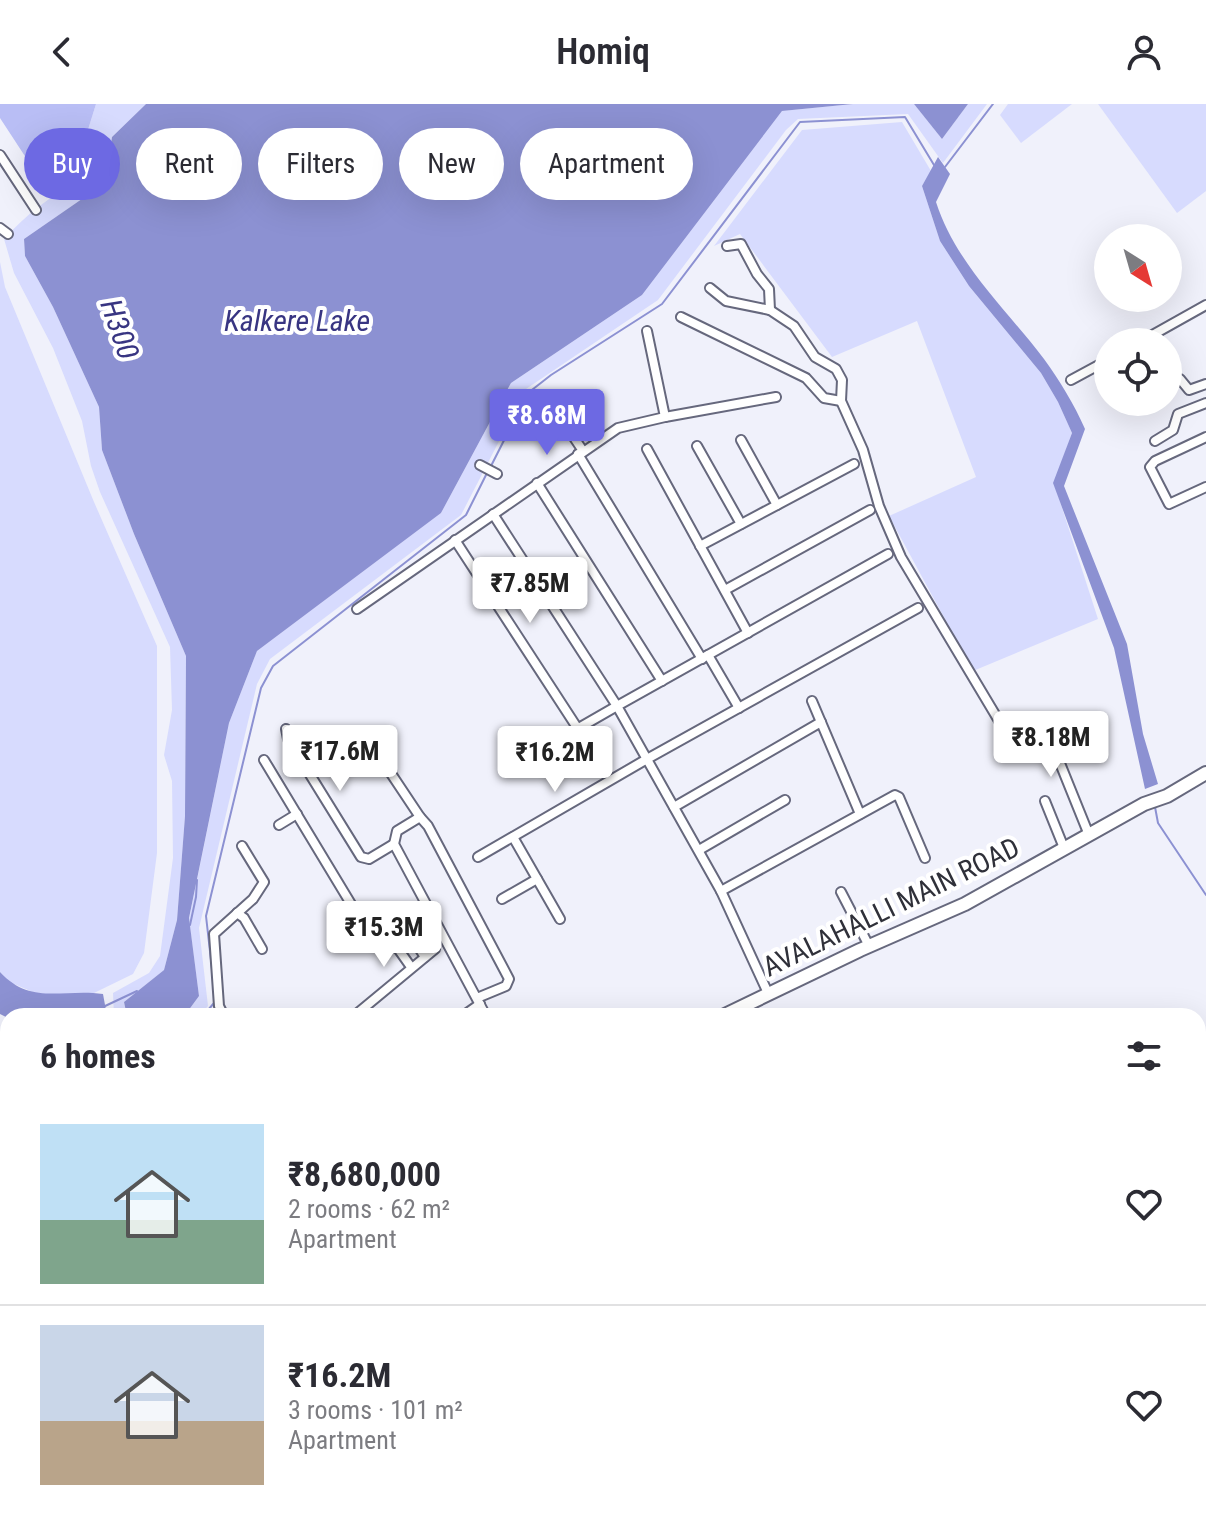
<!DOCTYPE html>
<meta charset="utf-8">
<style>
body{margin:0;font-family:"Roboto Condensed",sans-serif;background:#f2f2f3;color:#2b2b33;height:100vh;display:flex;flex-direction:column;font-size:30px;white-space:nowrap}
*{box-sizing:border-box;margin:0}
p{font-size:26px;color:#7c7c81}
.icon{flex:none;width:44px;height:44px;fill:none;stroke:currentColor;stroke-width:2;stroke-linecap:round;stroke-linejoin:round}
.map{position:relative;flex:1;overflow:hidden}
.sheet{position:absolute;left:0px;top:904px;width:1206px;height:514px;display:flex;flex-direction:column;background:#fff;border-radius:24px 24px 0 0;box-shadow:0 8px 32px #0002}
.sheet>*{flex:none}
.hud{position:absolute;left:24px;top:24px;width:800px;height:72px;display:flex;gap:16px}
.needle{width:52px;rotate:143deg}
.tools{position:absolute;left:1094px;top:120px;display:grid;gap:16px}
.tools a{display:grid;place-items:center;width:88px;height:88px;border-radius:50%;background:#fff;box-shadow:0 8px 32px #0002;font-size:40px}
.price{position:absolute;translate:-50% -68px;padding:0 18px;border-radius:8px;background:#fff;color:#222;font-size:26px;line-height:52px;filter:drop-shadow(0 2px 4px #0008)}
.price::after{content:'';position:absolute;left:50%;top:48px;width:24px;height:18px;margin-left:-12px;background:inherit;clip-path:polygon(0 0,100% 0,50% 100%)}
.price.on{background:#6d69e3;color:#fff}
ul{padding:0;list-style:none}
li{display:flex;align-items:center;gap:24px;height:200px;padding:0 40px}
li+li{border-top:2px solid #e1e1e2}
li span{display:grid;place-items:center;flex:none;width:224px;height:160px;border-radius:0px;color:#555}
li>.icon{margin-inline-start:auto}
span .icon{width:96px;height:96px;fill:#fffc;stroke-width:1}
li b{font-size:34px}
h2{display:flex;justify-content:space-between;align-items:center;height:96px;padding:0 40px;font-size:34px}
.pill{padding:0 28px;border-radius:36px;background:#fff;box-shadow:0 8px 32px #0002;font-size:28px;line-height:72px}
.pill.on{background:#6d69e3;color:#fff}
header{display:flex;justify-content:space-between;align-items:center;height:104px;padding:0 40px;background:#fff;font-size:36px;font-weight:600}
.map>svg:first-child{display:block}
.green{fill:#d7dbfe}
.forest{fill:#b9bef5}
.water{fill:#8c91d2}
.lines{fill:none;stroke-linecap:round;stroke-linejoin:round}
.stream{stroke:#8c91d2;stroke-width:2}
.street-casing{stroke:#66687d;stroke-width:12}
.secondary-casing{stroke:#66687d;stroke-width:16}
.street{stroke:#fff;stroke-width:8}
.secondary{stroke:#fff;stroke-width:12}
.labels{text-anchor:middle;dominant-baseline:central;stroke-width:8;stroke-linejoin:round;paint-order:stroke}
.street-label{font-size:28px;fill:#2f3039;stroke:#fff}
.water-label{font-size:30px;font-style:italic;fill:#383582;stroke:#fff}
</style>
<header><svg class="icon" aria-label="back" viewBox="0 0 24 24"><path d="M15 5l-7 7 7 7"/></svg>Homiq<svg class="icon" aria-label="person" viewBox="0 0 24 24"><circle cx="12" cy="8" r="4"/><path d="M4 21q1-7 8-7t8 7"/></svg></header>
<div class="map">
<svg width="1206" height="1417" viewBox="0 0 1206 1417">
<rect width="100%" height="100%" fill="#f0f1fb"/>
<g class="green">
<path d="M96,0H146L112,33L105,79L24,135L25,152L53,203L99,303L102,346L134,430L186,552L185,712L177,816L164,866L124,898L127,912H114L113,889L149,869L160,852L173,754L172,677L164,651L172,606L170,543L100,388L91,362L82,317L53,244L14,169L4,135C27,110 50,92 80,77L82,45Z"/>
<path d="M853,0H914L942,35L968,0H987L943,59L908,10L798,15L786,26L658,196L526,285L461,411L270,555L257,580L199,824L208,902L199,912H166L188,907L199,892L189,815L229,619L257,547L441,409L511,279L642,191L782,7Z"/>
<path d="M1008,0H1072L1021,39L1000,11Z"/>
<path d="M1098,0H1206V87L1177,109Z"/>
<path d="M902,18L931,67L922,82L940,137L969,182L1041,269L1058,298L1072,329L1054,379L1098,515L973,567L889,412L976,373L917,217L832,253L740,130L714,142L802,26Z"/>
<path d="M0,158L5,183L94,398L157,542V749L144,849L133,870L94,889L40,891L9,878L0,868Z"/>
</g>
<path class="forest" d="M0,0H96L82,45L80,77L51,92L0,14Z"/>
<g class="water">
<path d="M146,0H853L782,7L642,191L511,279L441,409L257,547L229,619L189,814L199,892L188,907L166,912H127L124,898L164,866L177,816L185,712L186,552L134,430L102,346L99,303L53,203L25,152L24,135L105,79L112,33Z"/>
<path d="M914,0H968L942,35Z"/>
<path d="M938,53L950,70L936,98C956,160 1006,205 1044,255C1060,277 1074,300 1085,325L1064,382L1127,540L1143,630L1158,680L1145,685L1114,544L1053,379L1072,329L1058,298L1041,269L969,182L940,137L922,82Z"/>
<path d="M0,868C31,902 64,884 103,890L107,912L8,914L0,910Z"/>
</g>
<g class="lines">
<g class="stream">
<path d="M945,63L993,0"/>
<path d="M490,364L528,289L551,271L662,200L800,18L905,13L934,61"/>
<path d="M1155,703L1158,719L1206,791"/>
<path d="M190,821L196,793L197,776"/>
<path d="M213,874L206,812L261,584L273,562L466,411L487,369"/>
<path d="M103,903L137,887"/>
<path d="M203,912L214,899"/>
<path d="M40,1417L51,1410"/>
</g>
<defs>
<g id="street">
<path d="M0,51L36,106"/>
<path d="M0,124L8,130"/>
<path d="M727,142L741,140L757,170L769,185L770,206"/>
<path d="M710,184L726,197L770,206L794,222L815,253L836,265L842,276L841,297L863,346L879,402L901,453L1008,632L1043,625L1049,632L1089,731"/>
<path d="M681,213L806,274L824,294L841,297"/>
<path d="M647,227L665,313"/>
<path d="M1140,238L1206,201"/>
<path d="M1180,275L1189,286L1206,280"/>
<path d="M1071,276L1108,256"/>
<path d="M553,302L583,347"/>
<path d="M1206,333L1155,357L1150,363L1169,400L1206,383"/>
<path d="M741,336L777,401"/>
<path d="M1155,337L1173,326L1178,310L1206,299"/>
<path d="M697,342L741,420"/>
<path d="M647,345L748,529"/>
<path d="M578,350L702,555"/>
<path d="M480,361L497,370"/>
<path d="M537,379L662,577"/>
<path d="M493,410L617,602L537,648"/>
<path d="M455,436L578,625"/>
<path d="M700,442L854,360"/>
<path d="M725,486L870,406"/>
<path d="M357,505L618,324L665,313L776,293"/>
<path d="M708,551L739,604"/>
<path d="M812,597L860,710"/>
<path d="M286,625L288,635L361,753L369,755L394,740"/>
<path d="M378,650L420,713"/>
<path d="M264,656L377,843L383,844L394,839L411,863"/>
<path d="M1045,697L1064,744"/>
<path d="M674,703L821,618"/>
<path d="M279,721L297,710"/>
<path d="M513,733L560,815"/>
<path d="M699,746L785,696"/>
<path d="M478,753L647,655L918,504"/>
<path d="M721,787L895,691L899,693L925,754"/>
<path d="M841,788L869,842"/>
<path d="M502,795L537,775"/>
<path d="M237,809L244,814L262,845"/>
<path d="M411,832L425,853"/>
<path d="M768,889L721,787L617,602L888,450"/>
<path d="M477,894L506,882L509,875L428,722L420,713L397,727L394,740L486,912"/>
<path d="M224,912L219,902L214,830L253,795L264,778L242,742"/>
<path d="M354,912L435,845"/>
<path d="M463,912L480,900"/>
<path d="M0,1106L8,1105"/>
<path d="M0,1134L8,1130"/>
<path d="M0,1173L8,1170"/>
<path d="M0,1212L8,1208"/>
<path d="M1198,1308L1206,1319"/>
<path d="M1198,1344L1206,1339"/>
<path d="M1198,1364L1206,1376"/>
<path d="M1198,1402L1206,1413"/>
<path d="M268,1410L270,1417"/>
<path d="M382,1410L385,1417"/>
<path d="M433,1410L436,1417"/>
<path d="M595,1410L598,1417"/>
<path d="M1132,1410L1137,1417"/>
<path d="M485,1416L496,1410"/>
<path d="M331,1417L346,1410"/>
<path d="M634,1417L646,1410"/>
<path d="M799,1417L807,1410"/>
<path d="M1175,1417L1184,1410"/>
</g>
<g id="secondary">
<path d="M723,912L860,846L965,800L1144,700L1167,692L1206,669"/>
<path d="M0,1255L8,1253"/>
<path d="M761,1410L766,1417"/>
</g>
</defs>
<use href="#street" class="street-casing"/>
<use href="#secondary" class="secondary-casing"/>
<use href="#street" class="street"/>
<use href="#secondary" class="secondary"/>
</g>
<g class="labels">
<g class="street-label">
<text transform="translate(891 803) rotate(-26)">AVALAHALLI MAIN ROAD</text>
</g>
<g class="water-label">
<text x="297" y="216">Kalkere Lake</text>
<text transform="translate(120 225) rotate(71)">H300</text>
</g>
</g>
</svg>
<div class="tools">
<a><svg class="needle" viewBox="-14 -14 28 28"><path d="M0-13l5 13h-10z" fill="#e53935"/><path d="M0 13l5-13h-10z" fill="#7c7c81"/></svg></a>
<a><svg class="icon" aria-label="locate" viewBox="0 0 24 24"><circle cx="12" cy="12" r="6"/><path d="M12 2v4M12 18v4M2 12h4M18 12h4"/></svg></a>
</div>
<b class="price on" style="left:547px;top:353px">₹8.68M</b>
<b class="price" style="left:530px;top:521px">₹7.85M</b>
<b class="price" style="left:1051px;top:675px">₹8.18M</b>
<b class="price" style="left:340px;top:689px">₹17.6M</b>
<b class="price" style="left:555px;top:690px">₹16.2M</b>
<b class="price" style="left:384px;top:865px">₹15.3M</b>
<div class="hud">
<a class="pill on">Buy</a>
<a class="pill">Rent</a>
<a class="pill">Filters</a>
<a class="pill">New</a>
<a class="pill">Apartment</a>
</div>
<section class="sheet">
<h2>6 homes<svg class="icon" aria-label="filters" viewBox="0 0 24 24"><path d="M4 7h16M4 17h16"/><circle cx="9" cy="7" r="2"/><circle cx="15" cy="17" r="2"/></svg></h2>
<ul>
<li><span style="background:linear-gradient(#bfe0f5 60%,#7fa58c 0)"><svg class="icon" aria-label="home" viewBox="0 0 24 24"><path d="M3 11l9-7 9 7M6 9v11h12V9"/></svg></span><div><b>₹8,680,000</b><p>2 rooms · 62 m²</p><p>Apartment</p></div><svg class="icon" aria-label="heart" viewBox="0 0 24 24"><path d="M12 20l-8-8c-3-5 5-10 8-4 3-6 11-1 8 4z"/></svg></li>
<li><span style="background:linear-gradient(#c9d6e8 60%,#b9a48a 0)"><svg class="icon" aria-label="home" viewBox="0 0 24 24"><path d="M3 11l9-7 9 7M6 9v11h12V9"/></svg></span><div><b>₹16.2M</b><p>3 rooms · 101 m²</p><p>Apartment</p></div><svg class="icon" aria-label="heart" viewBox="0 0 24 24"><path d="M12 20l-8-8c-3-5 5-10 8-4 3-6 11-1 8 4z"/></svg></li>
</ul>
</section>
</div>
